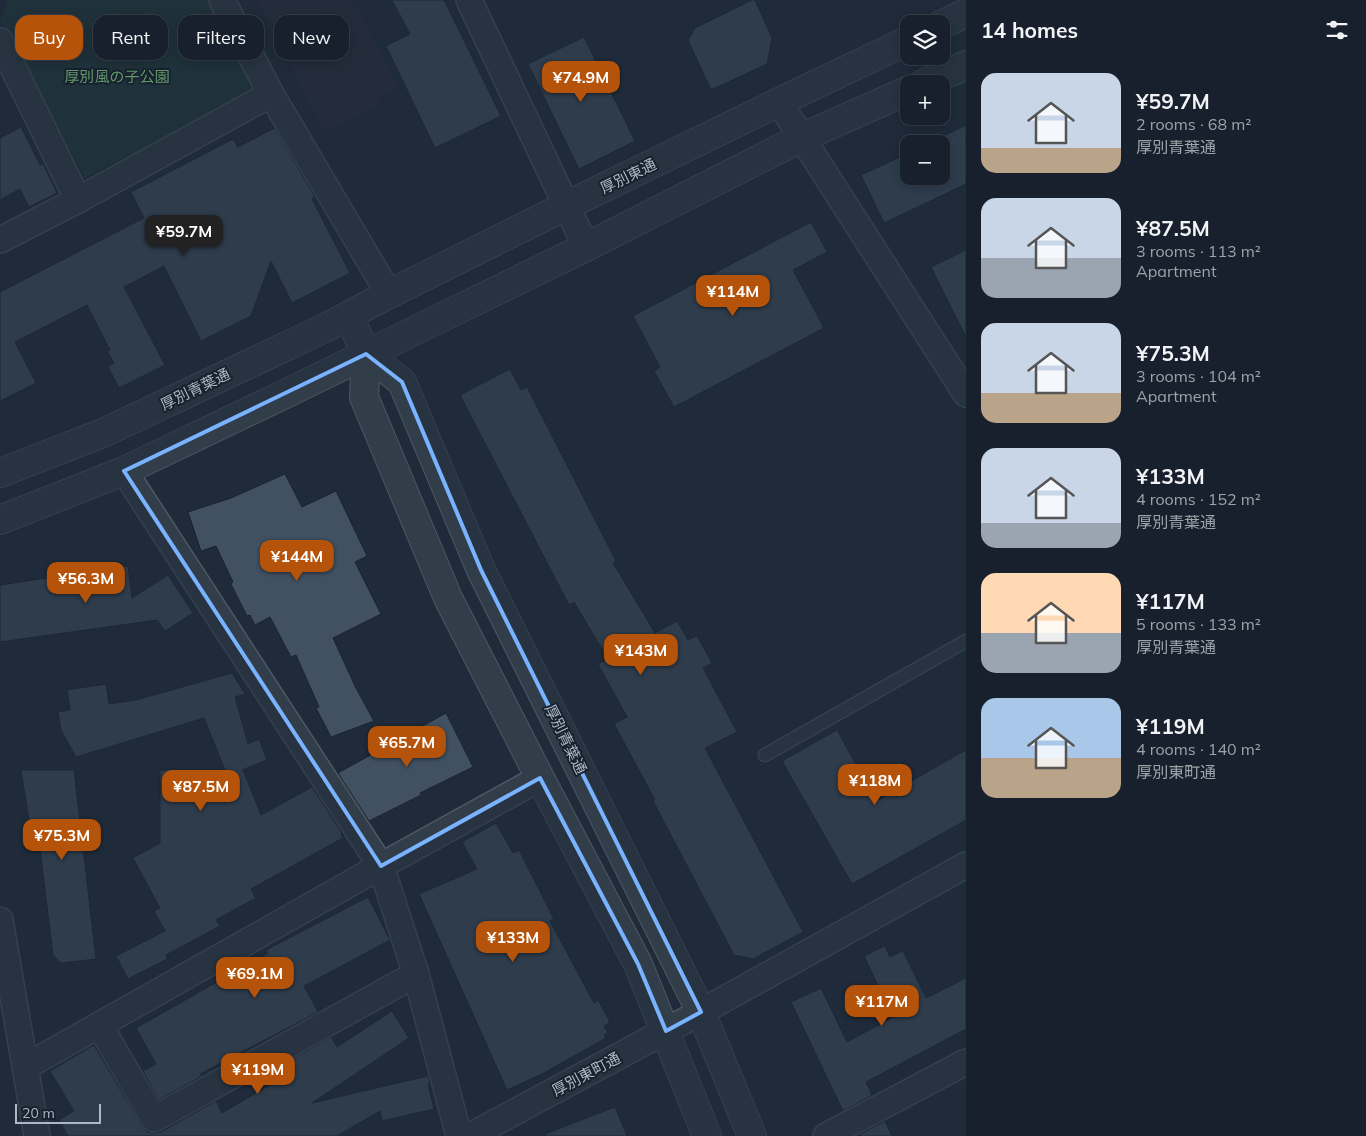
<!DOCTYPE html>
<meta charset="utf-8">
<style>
body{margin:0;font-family:Mulish,"Noto Sans JP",sans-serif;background:#242d38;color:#f1f3f6;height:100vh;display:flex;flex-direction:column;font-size:19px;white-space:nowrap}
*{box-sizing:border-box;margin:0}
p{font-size:16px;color:#9ea3a9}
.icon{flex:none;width:28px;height:28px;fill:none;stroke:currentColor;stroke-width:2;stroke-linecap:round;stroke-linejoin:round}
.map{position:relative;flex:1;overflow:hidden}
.details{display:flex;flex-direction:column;background:#17202c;width:400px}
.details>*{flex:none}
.hud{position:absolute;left:15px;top:15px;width:475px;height:45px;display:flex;gap:10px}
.tools{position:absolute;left:900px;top:15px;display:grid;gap:10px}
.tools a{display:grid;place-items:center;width:50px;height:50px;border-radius:10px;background:#17202c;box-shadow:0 2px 12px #0003,0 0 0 1px #363e48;font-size:25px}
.scale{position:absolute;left:15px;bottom:12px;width:86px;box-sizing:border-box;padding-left:5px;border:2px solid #acb8c7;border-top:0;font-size:14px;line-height:18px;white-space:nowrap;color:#acb8c7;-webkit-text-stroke:4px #18222e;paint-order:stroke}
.price{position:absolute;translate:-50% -42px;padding:0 11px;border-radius:10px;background:#b45309;color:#fff;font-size:16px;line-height:32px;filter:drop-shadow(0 1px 2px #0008)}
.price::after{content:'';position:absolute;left:50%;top:30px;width:15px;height:11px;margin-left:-8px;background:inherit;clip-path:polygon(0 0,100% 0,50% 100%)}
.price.active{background:#222;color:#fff}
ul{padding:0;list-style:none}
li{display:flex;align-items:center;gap:15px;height:125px;padding:0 15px}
li span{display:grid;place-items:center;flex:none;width:140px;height:100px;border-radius:15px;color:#555}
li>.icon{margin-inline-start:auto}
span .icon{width:60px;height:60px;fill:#fffc;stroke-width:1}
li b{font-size:21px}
h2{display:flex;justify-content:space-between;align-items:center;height:60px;padding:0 15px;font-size:21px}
.pill{padding:0 18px;border-radius:15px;background:#17202c;box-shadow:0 2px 12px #0003,0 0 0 1px #363e48;font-size:18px;line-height:45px}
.pill.active{background:#b45309;color:#fff}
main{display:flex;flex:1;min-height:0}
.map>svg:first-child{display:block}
.medical{fill:#2c2b3a}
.green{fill:#20393b}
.building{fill:#415162;stroke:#1a2430}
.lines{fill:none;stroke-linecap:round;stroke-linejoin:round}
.service-casing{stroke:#4d5865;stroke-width:15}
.minor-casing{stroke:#4d5865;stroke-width:28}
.tertiary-casing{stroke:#4d5865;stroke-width:30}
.service{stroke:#323d4a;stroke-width:12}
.minor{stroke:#323d4a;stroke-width:25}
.tertiary{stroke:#323d4a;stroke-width:28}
.marked{fill:none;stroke:#79b3ff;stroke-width:4;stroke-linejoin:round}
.labels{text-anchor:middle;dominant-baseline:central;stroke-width:4;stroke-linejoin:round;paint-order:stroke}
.park-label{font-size:15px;fill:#62996c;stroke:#18222e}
.street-label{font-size:15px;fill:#acb8c7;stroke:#18222e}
</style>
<main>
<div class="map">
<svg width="966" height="1136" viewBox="0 0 966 1136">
<rect width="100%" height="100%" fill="#1f2b3a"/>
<path class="medical" d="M258,0H352L397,87L377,97L380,104L325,131Z"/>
<path class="green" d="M8,0H211L256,91L85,178L0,22Z"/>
<g class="building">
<path d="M392,0H444L501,116L435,148L386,46L410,34Z"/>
<path d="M752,0H755L772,38L767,64L711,90L688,40L695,28Z"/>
<path d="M584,37L635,141L579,169L528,64Z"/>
<path d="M966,125V184L884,223L861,175L909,153V176H941V144H928Z"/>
<path d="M21,127L40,165L43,164L57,193L29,207L20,189L0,200V138Z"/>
<path d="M275,128L315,197L312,199L350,273L292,303L271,261L251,316L201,341L164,266L124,287L165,365L119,388L108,367L114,363L107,351L110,350L87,305L15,342L36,383L0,401V292L144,218L131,192L233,139L238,147Z"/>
<path d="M811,222L827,252L793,270L824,328L674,407L654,371L660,367L633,316Z"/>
<path d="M966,250V337L931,267Z"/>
<path d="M510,369L521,390L527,387L616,561L613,563L655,633L677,621L688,640L697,636L712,663L703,668L737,732L705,748L803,932L753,959L734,955L653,801L655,800L614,724L627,717L598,664L608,659L574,602L569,605L460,395Z"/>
<path d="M285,474L302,507L336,491L367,556L355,562L381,614L333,638L356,688L374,721L331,737L316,708L319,707L296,655L291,657L270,617L255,625L250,615L247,616L231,584L233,582L216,546L201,551L188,512L231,498Z"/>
<path d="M128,566L132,598L168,575L193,613L165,631L157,620L0,642V585Z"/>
<path d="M232,673L245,694L235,697L248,744L259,739L267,760L242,770H243L261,815L312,787L342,833L341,834L343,838L251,889L256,898L216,920L220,926L166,955L167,959L128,979L116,956L165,931L154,911L160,908L133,858L160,843V770H225L204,718L76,757L61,730L58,712L70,710L67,690L106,684L109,704L136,700Z"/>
<path d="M446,713L473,767L420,793L421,795L369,821L338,773Z"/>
<path d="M837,730L876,801L966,750V820L852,884L782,761Z"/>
<path d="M21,770H74L96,959L61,963L53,955L37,825L30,826Z"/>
<path d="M496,823L513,853L519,850L554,919L550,921L594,1003L598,1000L610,1022L604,1026L608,1033L604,1035L606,1038L542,1074L507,1090L419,894L477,869L462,842Z"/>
<path d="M368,897L390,940L304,986L318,1012L200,1074L202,1076L159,1100L143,1071L156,1064L136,1028L268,953L266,950Z"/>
<path d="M885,946L890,957L903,951L926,998L966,978V1029L866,1082L872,1095L843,1111L791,1002L821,988L847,1042L893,1017L864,956Z"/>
<path d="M392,1011L409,1038L312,1103L428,1076L430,1082L428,1084L434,1109L382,1121L380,1111L337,1136H68L59,1120L74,1111L50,1071L94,1045L142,1126L147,1132L154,1133L161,1132L216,1101L222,1113L285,1076L279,1066L331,1037L337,1047Z"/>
<path d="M615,1107L627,1136H545V1134Z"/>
<path d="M885,1121L892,1136H857Z"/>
</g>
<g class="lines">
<defs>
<path id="service" d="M765,755L966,641"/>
<g id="minor">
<path d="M222,0L271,94L389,294"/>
<path d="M469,0L586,247"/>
<path d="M0,41L78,200"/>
<path d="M779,102L966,394"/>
<path d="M0,240L78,200L271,94"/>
<path d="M124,471L381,866L416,974L459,1136"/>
<path d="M0,920L37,1136"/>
<path d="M100,1026L154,1119L416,974"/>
<path d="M25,1067L381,866L540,778"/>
<path d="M470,1136L701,1012L966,865"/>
<path d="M826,1136L966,1062"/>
</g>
<g id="tertiary">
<path d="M941,25L966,13"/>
<path d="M923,84L966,65"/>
<path d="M349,316L366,354L364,397L448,598L540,778L638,964L707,1136"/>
<path d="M366,354L402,382L481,570L701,1012L752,1136"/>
<path d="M0,473L103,433L325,328L389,294L566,206L779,102L909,40"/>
<path d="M0,520L124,471L283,395L586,247L801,138L909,90"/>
</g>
</defs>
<use href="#service" class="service-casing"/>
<use href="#minor" class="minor-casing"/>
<use href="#tertiary" class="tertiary-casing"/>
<use href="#service" class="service"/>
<use href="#minor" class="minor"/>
<use href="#tertiary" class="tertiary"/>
</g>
<path d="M0 0H966V1136H0ZM366,354L402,382L481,570L701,1012L666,1031L638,964L540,778L381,866L124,471Z" fill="#1f2b3a" fill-opacity=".55" fill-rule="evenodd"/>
<path class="marked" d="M366,354L402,382L481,570L701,1012L666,1031L638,964L540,778L381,866L124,471Z"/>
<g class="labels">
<g class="park-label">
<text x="117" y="76">厚別風の子公園</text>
</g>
<g class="street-label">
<text transform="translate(628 176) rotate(-26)">厚別東通</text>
<text transform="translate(195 389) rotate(-26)">厚別青葉通</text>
<text transform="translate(566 739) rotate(64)">厚別青葉通</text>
<text transform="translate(586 1074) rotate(-28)">厚別東町通</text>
</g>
</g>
</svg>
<div class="tools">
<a><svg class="icon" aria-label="layers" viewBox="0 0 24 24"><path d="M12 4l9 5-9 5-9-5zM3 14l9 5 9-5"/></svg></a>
<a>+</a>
<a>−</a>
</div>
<div class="scale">20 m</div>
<b class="price" style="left:581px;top:103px">¥74.9M</b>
<b class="price active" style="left:184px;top:257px">¥59.7M</b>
<b class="price" style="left:733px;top:317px">¥114M</b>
<b class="price" style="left:297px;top:582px">¥144M</b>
<b class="price" style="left:86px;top:604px">¥56.3M</b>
<b class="price" style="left:641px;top:676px">¥143M</b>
<b class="price" style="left:407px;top:768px">¥65.7M</b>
<b class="price" style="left:875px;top:806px">¥118M</b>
<b class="price" style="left:201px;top:812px">¥87.5M</b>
<b class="price" style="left:62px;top:861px">¥75.3M</b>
<b class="price" style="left:513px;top:963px">¥133M</b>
<b class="price" style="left:255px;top:999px">¥69.1M</b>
<b class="price" style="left:882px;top:1027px">¥117M</b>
<b class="price" style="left:258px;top:1095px">¥119M</b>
<div class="hud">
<a class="pill active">Buy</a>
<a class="pill">Rent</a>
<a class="pill">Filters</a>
<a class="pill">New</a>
</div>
</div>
<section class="details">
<h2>14 homes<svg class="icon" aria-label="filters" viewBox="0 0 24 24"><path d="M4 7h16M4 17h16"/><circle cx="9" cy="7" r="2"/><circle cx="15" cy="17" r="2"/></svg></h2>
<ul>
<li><span style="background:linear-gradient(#c9d6e8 75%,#b9a48a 0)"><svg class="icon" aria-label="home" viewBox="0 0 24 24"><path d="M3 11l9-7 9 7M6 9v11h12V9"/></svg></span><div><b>¥59.7M</b><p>2 rooms · 68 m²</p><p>厚別青葉通</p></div></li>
<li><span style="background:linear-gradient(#c9d6e8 60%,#9aa5b1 0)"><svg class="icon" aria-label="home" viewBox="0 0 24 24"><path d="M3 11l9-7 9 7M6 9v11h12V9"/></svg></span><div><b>¥87.5M</b><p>3 rooms · 113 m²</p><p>Apartment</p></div></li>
<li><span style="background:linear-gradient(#c9d6e8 70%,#b9a48a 0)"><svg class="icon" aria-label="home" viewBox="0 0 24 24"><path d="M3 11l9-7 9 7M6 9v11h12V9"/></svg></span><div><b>¥75.3M</b><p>3 rooms · 104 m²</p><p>Apartment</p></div></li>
<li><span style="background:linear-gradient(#c9d6e8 75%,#9aa5b1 0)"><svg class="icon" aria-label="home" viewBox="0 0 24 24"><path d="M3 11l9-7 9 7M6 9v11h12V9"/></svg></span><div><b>¥133M</b><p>4 rooms · 152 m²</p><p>厚別青葉通</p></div></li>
<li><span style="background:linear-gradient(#ffd9b3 60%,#9aa5b1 0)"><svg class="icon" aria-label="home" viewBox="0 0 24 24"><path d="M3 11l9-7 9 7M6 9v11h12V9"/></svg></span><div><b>¥117M</b><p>5 rooms · 133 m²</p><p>厚別青葉通</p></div></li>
<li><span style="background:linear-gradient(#a9c7e8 60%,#b9a48a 0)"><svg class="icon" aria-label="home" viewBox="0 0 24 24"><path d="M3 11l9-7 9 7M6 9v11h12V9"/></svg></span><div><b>¥119M</b><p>4 rooms · 140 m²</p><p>厚別東町通</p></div></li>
</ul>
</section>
</main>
